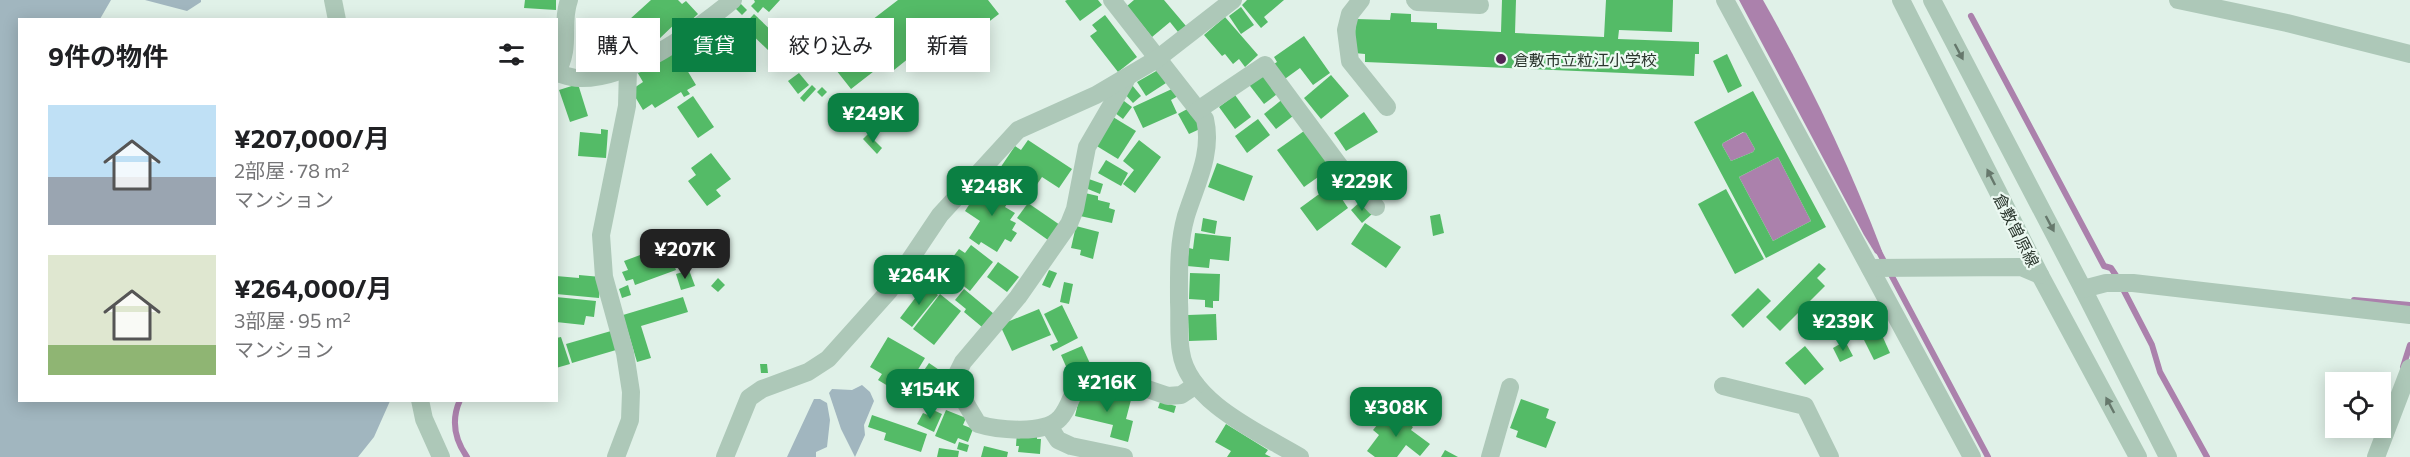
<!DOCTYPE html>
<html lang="ja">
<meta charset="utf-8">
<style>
body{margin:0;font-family:Commissioner,"Noto Sans JP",sans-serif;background:#f2f2f2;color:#202124;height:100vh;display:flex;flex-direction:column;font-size:22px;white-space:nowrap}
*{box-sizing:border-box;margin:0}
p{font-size:20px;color:#757577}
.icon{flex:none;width:33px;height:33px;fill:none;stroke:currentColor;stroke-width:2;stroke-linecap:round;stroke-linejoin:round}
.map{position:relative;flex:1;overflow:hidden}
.drawer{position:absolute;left:18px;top:18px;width:540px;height:384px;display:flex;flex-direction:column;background:#fff;border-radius:0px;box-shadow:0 3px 15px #0003}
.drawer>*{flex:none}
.banner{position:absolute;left:576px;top:18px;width:570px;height:54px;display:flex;gap:12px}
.buttons{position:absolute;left:2325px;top:372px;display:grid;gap:12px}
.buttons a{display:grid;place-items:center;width:66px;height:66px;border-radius:0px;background:#fff;box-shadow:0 3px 15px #0003;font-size:30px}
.price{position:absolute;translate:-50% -51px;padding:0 14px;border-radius:12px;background:#0b8043;color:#fff;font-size:20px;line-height:39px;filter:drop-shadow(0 2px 3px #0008)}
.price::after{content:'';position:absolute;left:50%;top:36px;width:18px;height:14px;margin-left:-9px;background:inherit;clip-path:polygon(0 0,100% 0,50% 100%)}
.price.current{background:#222;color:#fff}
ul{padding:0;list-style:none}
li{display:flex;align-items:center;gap:18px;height:150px;padding:0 30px}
li span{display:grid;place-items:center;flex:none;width:168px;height:120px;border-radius:0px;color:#555}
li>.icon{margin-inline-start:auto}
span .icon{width:72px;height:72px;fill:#fffc;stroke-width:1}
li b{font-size:26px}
h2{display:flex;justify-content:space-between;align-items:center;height:72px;padding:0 30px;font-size:26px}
.chip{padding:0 21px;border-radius:0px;background:#fff;box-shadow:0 3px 15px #0003;font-size:21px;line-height:54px}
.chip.current{background:#0b8043;color:#fff}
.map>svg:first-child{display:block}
.green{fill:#a1b6bf}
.water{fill:#ab81ac}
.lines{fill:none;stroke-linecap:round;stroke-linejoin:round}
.stream{stroke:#ab81ac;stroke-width:6}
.building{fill:#54bb67;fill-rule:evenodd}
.minor{stroke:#adc8b8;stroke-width:18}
.oneway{fill:#66786c}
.poi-dot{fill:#552455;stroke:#ecf9f2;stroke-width:2}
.labels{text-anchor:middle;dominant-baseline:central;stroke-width:4.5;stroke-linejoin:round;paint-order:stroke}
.poi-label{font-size:16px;fill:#2b372e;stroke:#ecf9f2;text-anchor:start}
.street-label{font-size:16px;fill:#2b372e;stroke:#ecf9f2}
</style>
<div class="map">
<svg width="2410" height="457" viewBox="0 0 2410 457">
<rect width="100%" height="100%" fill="#e0f1e8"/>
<g class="green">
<path d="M0,0H111L100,19L20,20V400L390,401L374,437L358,457H0Z"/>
<path d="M145,0H201V2L187,11Z"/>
<path d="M862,385L870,392L874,401L864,425L865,435L855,457L841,429L829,393L832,389L852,390Z"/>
<path d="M814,399H820L827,403L830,420L827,447L816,452V457H787Z"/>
</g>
<g class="water">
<path d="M1739,0H1763C1809,81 1849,164 1882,251L1883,258L1875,253L1864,235Z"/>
<path d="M1744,132L1746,133L1755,149L1753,152L1731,161L1722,145L1723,143Z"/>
<path d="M1778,157L1811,221L1773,241L1739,177Z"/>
</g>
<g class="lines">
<g class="stream">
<path d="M1971,16L2104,266L2111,268L2117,277"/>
<path d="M1879,252L1988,457"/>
<path d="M2124,291L2152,345L2160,372L2207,457"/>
<path d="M2354,300L2410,305"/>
<path d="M2403,367L2410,345"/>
<path d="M460,400C451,420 455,440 467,457"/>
</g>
</g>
<g class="building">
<path d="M525,0H556V10L524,8Z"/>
<path d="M651,0H678L682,4L686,1L698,14L686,25L680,19L658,40L644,24L639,29L630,19Z"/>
<path d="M754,0H780L769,12L763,7L758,13L751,6L755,2Z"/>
<path d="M898,0H988L999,14L953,49L935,25L908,46L914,54L894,70L887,61L851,89L825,56Z"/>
<path d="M1067,0H1098L1102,5L1080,21L1065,1Z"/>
<path d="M1134,0H1164L1186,26L1178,32L1170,22L1152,37L1127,6Z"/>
<path d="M1247,0H1284L1264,17L1268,22L1261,28L1242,5Z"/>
<path d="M1502,0H1516L1515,33L1604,37L1606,0H1673L1672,32L1619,30L1618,39L1699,42V54H1695L1694,76L1365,62V54L1354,53L1356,19L1390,20L1391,13L1411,14V22L1437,23V29L1501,32Z"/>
<path d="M738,1L747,10L742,15L733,6Z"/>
<path d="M1241,7L1254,25L1241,34L1229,16Z"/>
<path d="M754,14L779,38L768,50L743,26Z"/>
<path d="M1105,15L1137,57L1118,72L1090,36L1097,31L1092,25Z"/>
<path d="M1225,17L1258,55L1245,67L1239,59L1233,64L1225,54L1222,56L1204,35Z"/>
<path d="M731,22L746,40L718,64L703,46Z"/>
<path d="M627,25L640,52L604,69L594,48L606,42L603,37Z"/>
<path d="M1304,36L1330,73L1313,85L1300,68L1282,81L1271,66L1277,62L1274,57Z"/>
<path d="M975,39L985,51L968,65L958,53Z"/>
<path d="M786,45L797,57L782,71L771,59Z"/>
<path d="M669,50L676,62L681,60L696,85L687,90L690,94L684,97L681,92L655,108L652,104L643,110L631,90L643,82L636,70Z"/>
<path d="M1727,54L1742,86L1728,93L1713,61Z"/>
<path d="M1263,69L1281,91L1264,104L1247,82Z"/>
<path d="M1158,70L1166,83L1146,96L1137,82Z"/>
<path d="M799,73L809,85L798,94L788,81Z"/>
<path d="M1331,75L1349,96L1321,119L1304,98Z"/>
<path d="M578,84L588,116L570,122L559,90Z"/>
<path d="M812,85L816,89L804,102L800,98Z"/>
<path d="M1132,85L1141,96L1133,103L1123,92Z"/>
<path d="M822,87L827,92L822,97L817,92Z"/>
<path d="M1174,88L1178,96L1171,100L1177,113L1143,128L1133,107Z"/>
<path d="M1753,91L1826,227L1766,258L1694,122ZM1743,132L1746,133L1755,149L1753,152L1731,161L1722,145L1723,143ZM1778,157L1811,221L1773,241L1739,177Z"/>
<path d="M1235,95L1251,117L1235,129L1219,107Z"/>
<path d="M693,96L714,127L698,138L677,107Z"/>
<path d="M1120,98L1132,107L1123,119L1111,110Z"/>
<path d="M1284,98L1297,113L1276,129L1264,114Z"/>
<path d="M1191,107L1202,128L1189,134L1178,114Z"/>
<path d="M846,108L862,123L854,132L837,118Z"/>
<path d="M1364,112L1378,132L1346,151L1334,133Z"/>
<path d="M1113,117L1136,131L1118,159L1095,145Z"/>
<path d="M1258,119L1270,135L1247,153L1235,136Z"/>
<path d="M601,129L608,130L606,158L578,156L580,132L601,134Z"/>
<path d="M1304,131L1331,168L1304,187L1277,150Z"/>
<path d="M868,134L882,148L877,154L863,139Z"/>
<path d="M1028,140L1072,169L1059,188L1042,177L1027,199L994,177L1015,146L1021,150Z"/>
<path d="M1139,140L1161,157L1135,193L1123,184L1134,170L1123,161Z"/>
<path d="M711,153L731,179L716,190L721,196L707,206L688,181L696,175L691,168Z"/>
<path d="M1106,160L1128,173L1121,186L1098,173Z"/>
<path d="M1217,163L1253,176L1244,201L1208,187Z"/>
<path d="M1086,178L1103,184L1100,194L1083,187Z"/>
<path d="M991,181L1013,195L1005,207L1015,213L1010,220L1016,223L1012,230L1017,233L1011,242L1005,239L997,252L981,242L979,245L969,238L980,221L965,211L978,191L983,194Z"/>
<path d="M1337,181L1347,195L1342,199L1348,208L1317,231L1300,208Z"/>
<path d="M1726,189L1764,259L1735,274L1698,204Z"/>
<path d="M1085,193L1098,196V200L1110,203L1109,208L1115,210L1112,223L1080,216Z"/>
<path d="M1361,201L1372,214L1362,223L1351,210Z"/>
<path d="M1028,203L1060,225L1048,240L1017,218Z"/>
<path d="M1440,214L1444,233L1433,236L1430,216Z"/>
<path d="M1203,218L1217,221L1215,234L1201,231Z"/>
<path d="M1365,223L1401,247L1386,268L1351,244Z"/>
<path d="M1076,226L1099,232L1093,259L1080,255L1081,250L1071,248Z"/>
<path d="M1195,233L1231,237L1229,261L1210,259L1209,268L1187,266L1189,248L1193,249Z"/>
<path d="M667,245L676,270L635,285L633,279L626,281L622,272L628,270L624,261Z"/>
<path d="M971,245L993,262L970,291L943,270L959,249L965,253Z"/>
<path d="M681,247L687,264L679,267L673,250Z"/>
<path d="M998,262L1019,277L1007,292L987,277Z"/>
<path d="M1819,263L1826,269L1817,278L1825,286L1780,331L1766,317Z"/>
<path d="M689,270L695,286L681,290L676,274Z"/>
<path d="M1049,270L1057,273L1050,288L1042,285Z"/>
<path d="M937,271L949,280L941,291L928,281Z"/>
<path d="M1190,273L1220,274L1219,301H1213V308L1205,307V300L1189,299Z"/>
<path d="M579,275L601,277L599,298L556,294V276L579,278Z"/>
<path d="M718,278L725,285L718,292L711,286Z"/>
<path d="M1064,282L1073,284L1069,304L1060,302Z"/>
<path d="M628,285L631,295L622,298L619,289Z"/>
<path d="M925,285L938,295L912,327L900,318Z"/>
<path d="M1758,288L1771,301L1743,328L1731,315Z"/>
<path d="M964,289L994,314L982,327L964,312L966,309L955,300Z"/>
<path d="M940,294L961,311L934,345L913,329Z"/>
<path d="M556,297L596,301L594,317L586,316L584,325L556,322Z"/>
<path d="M683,297L688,312L641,326L651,358L637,362L623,315Z"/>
<path d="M1062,305L1078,338L1053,351L1050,345L1058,342L1044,314Z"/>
<path d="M1039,309L1051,335L1012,351L1000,325Z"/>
<path d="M1216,314L1217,340L1189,341L1188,315Z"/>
<path d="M611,331L616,350L572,363L566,344Z"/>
<path d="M1881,333L1890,353L1874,360L1864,340Z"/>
<path d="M561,337L570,364L556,368V338Z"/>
<path d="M888,337L925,358L899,401L890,396L893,389L878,380L882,374L870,367Z"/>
<path d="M1845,341L1853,356L1840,362L1833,348Z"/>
<path d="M1082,346L1093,370L1072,380L1061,355Z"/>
<path d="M1805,346L1824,369L1805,385L1785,363Z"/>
<path d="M929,363L948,376L940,389L920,376Z"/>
<path d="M760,364H767L768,373H761Z"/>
<path d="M1092,391L1131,400L1126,419L1133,421L1128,442L1110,437L1113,425L1075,416L1080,395L1090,398Z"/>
<path d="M1521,399L1549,409L1546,418L1556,422L1546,448L1516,437L1518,431L1510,428Z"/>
<path d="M1160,402L1176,406L1174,413L1158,408Z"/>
<path d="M931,409L942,414L934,432L917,424L923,413L928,415Z"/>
<path d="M946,410L966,418L963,425L973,429L968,442L958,438L955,444L935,436Z"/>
<path d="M1386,414L1393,419L1396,414L1413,427L1411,430L1430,444L1420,456L1406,445L1397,457H1375L1367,451L1379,435L1373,430Z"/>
<path d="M872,415L927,434L921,452L884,440L886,433L868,427Z"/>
<path d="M1226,424L1268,450L1265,454L1271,457H1227L1231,451L1215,442Z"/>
<path d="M1017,431L1037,433V439H1041L1040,454L1018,452L1019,446H1016Z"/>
<path d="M959,442L969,445L967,452L957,449Z"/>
<path d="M984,446L1008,452L1007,457H981Z"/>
<path d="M939,448L959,451L958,457H937Z"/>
<path d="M1445,450L1458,457H1441Z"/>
</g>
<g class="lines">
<g class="minor">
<path d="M333,0L337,20"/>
<path d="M1112,0L1205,119C1213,153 1196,184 1186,216C1178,244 1179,272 1179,302C1180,318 1178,336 1181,352C1188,402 1260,433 1300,457"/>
<path d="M1361,0L1350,14L1346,30L1350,61L1387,107"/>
<path d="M1415,0L1417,2L1480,5"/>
<path d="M1725,0L1972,457"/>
<path d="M1901,0L2040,275L2138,457"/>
<path d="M1932,0L2083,289L2168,457"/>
<path d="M2178,0L2287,23L2410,54"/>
<path d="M556,73C572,47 560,25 569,0"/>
<path d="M557,73C564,75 571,78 579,78C630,80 695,31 733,0"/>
<path d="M1126,80L1087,147L1075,209L1069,224L1018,297L963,362L956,376L957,385L962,397L978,424C997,430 1045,435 1060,418C1068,410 1072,394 1078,384L1103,378L1118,379L1168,396L1181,395L1196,385"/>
<path d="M1198,110L1265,65L1347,176L1376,207"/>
<path d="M1870,268L2021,267L2040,275"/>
<path d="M2083,289L2106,283H2133L2410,315"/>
<path d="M1723,386L1805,406L1830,457"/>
<path d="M420,400L424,419L441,457"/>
<path d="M1049,426L1058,440L1071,446L1124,457"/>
<path d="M616,457L630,420L631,392L625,353L604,277L601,235L627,106L628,69"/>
<path d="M725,457L749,398L762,389L808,372L828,359L889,291L940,215L1018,130L1096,95L1157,59L1233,0"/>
<path d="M1490,457L1510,387"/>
<path d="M2376,457L2410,368"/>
</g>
</g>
<defs><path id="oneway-solid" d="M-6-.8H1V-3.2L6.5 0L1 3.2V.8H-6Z" transform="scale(1.5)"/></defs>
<g class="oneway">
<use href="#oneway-solid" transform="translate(1959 52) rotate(62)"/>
<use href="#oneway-solid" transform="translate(1991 177) rotate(-117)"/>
<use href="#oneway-solid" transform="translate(2050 224) rotate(62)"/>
<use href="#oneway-solid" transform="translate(2110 405) rotate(-118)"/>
</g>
<circle class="poi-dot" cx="1501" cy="59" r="6"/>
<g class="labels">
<g class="poi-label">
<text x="1513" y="59">倉敷市立粒江小学校</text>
</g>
<g class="street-label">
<text transform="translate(2017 230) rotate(63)">倉敷曽原線</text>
</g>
</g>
</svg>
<div class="buttons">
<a><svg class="icon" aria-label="locate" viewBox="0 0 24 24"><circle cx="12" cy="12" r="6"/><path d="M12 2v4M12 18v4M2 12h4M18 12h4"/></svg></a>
</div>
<b class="price" style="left:873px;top:144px">¥249K</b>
<b class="price" style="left:1362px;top:212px">¥229K</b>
<b class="price" style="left:992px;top:217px">¥248K</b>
<b class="price current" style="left:685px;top:280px">¥207K</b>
<b class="price" style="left:919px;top:306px">¥264K</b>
<b class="price" style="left:1843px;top:352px">¥239K</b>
<b class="price" style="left:1107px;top:413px">¥216K</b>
<b class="price" style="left:930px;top:420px">¥154K</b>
<b class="price" style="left:1396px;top:438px">¥308K</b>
<div class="banner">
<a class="chip">購入</a>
<a class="chip current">賃貸</a>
<a class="chip">絞り込み</a>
<a class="chip">新着</a>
</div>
<section class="drawer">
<h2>9件の物件<svg class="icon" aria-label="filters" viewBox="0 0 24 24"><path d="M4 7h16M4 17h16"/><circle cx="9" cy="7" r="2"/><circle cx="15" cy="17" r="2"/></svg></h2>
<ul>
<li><span style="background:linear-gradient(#bfe0f5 60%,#9aa5b1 0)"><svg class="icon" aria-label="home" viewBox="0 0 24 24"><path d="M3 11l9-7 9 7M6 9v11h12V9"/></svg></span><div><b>¥207,000/月</b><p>2部屋 · 78 m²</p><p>マンション</p></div></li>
<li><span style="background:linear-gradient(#dfe7d0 75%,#8fb573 0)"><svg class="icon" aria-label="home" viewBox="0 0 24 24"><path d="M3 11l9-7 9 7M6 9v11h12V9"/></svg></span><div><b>¥264,000/月</b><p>3部屋 · 95 m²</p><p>マンション</p></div></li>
</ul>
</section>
</div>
